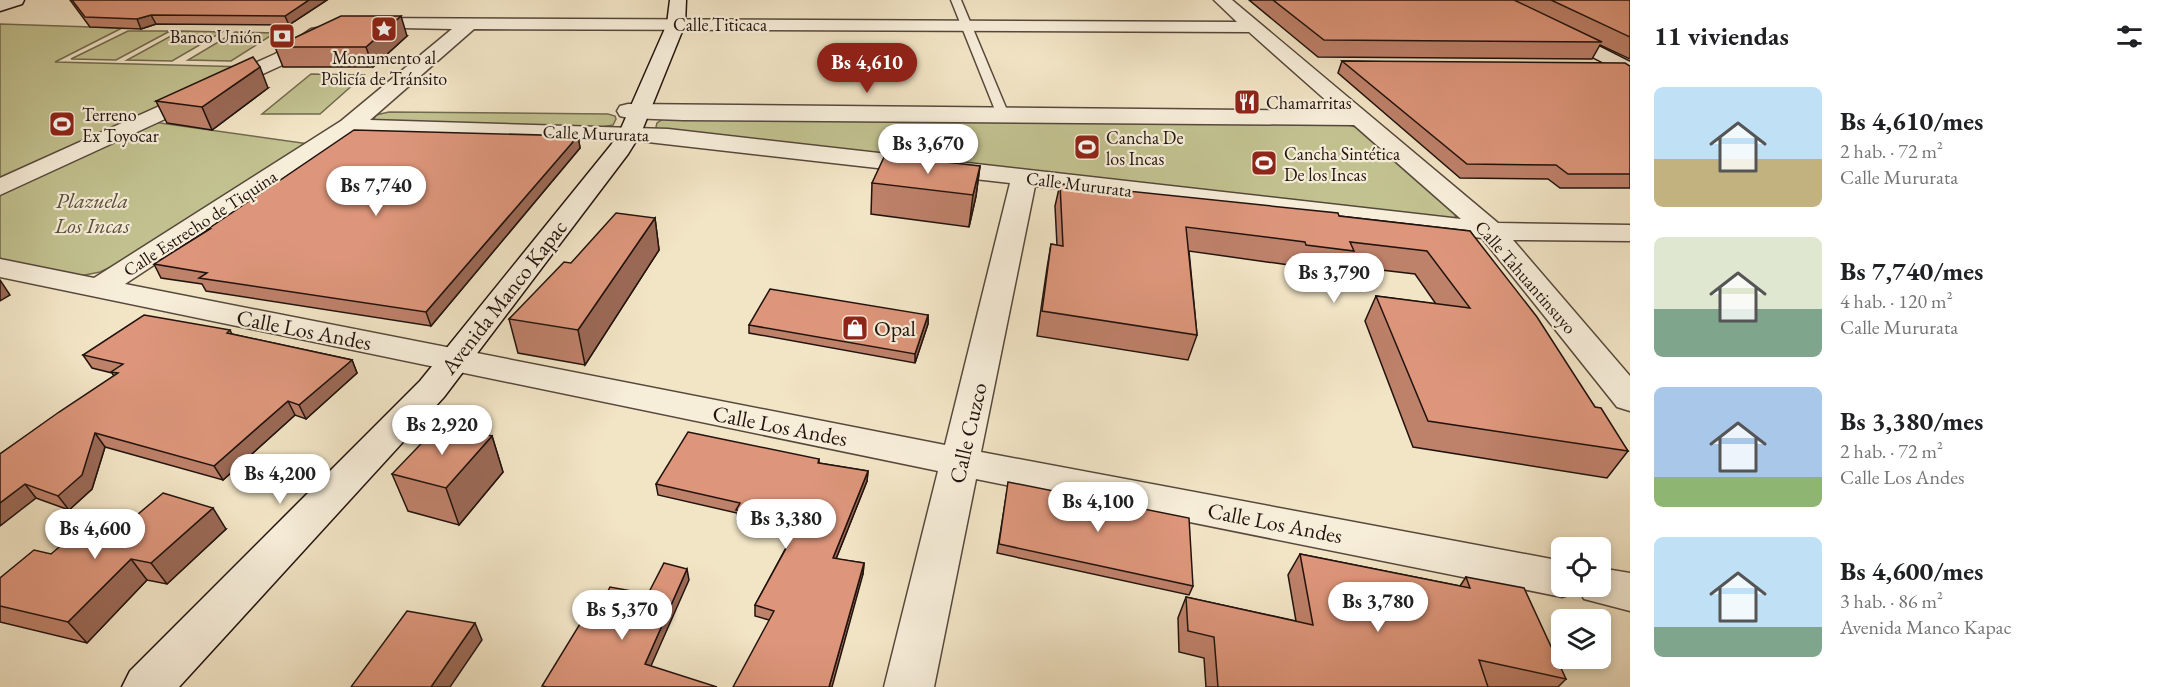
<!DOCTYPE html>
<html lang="es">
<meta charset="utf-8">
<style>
body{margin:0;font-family:"EB Garamond",serif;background:#f6f6f6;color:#202124;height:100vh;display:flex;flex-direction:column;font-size:22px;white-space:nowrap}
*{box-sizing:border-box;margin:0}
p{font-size:20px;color:#757577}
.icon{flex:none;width:33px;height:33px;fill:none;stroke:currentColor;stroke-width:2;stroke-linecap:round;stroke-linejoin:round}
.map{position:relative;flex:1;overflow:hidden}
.drawer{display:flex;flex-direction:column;background:#fff;width:540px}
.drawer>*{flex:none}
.controls{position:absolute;left:1551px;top:537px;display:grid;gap:12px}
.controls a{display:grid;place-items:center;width:60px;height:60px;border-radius:9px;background:#fff;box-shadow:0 3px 9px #0003;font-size:30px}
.price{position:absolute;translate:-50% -51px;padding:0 14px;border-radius:21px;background:#fff;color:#222;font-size:20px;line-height:39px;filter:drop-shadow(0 2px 3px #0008)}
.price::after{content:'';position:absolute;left:50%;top:36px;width:18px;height:14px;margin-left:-9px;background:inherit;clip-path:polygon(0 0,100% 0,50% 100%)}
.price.current{background:#8f2418;color:#fff}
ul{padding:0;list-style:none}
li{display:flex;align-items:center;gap:18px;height:150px;padding:0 24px}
li span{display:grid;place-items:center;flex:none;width:168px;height:120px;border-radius:9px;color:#555}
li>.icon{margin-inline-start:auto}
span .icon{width:72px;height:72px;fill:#fffc;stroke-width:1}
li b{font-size:26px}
h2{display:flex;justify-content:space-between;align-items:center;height:72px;padding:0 24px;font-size:26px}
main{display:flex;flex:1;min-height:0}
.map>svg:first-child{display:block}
.green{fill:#c2c290;stroke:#726a4f;stroke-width:1.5}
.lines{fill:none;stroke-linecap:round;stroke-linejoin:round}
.lane-casing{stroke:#56483c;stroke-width:3}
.street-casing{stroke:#56483c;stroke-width:3}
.secondary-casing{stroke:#22130e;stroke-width:3}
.lane{fill:#f7eeda;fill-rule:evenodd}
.street{fill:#f7eeda;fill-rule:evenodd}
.secondary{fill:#f7eeda;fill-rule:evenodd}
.wall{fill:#be816a;stroke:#22130e;stroke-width:1.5}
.shaded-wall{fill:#9b6956;stroke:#22130e;stroke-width:1.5}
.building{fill:#dd967b;stroke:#22130e;stroke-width:1.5}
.labels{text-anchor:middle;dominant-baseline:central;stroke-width:4.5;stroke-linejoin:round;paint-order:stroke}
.far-street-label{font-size:18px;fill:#22130e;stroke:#f7eeda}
.far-poi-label{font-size:18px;fill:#22130e;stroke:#f7eeda;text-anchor:start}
.park-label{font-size:22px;font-style:italic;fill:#5a503c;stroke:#f7eeda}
.street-label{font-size:22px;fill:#22130e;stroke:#f7eeda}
.poi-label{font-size:22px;fill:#22130e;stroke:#f7eeda;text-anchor:start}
</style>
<main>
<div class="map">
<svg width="1630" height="687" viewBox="0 0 1630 687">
<rect width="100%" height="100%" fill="#f2e5c6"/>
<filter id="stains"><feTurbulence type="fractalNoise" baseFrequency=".00333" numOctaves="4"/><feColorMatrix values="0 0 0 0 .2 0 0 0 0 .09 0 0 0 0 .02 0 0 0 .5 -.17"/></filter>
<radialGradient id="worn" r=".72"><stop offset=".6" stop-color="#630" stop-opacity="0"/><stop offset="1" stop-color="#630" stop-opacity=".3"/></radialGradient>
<g class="green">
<path d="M0,24L122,28L55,62L250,67L0,180Z"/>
<path d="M128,31H170L116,60L71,59Z"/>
<path d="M180,31L222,32L172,61L127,60Z"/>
<path d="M235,32L275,33L231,61L188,60Z"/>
<path d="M311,74L364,75L320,114H262Z"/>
<path d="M389,112L608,114L615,116L616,119L613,125L596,128L373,121L376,115Z"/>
<path d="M663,119L1344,124L1356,127L1454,212L1456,217L1445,220L660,131L656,127L657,123Z"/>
<path d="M153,122L309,144L119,263L100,272L80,276L0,260V194Z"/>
</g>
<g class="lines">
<defs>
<path id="lane" d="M951,0H961L1009,115L1007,118L1003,119L997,115Z"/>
<g id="street">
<path d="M1214,0H1232L1498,223L1630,225V241L1513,240L1630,376V411L1617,407L1482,238L1035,186L981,452L1562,561V586H1600V568L1630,573V611L1584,599L1579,589L1578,592L1562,597L976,479L934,687H884L938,471L0,277V259L94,278L341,121L452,29L352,27L349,23L352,19L358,18L1237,22ZM474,29L1249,32L1338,111L628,104L620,106L617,111L620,116L628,118L683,120L1354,125L1461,219L668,129L370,120ZM354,133L630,140L1010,183L945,445L125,284Z"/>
<path d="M317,28L323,29L326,33L323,37L289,62L0,195V178L275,54L311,29Z"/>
</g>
<g id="secondary">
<path d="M0,0H24L22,4L0,11Z"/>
<path d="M670,0H686L685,24L641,133L628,154L444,397L179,687H122L130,671L420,381L611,145L619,133L667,24Z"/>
<path d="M1486,0H1507L1630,62V76L1488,4Z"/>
</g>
</defs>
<use href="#lane" class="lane-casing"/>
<use href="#street" class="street-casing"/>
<use href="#secondary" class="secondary-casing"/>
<use href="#lane" class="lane"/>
<use href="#street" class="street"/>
<use href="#secondary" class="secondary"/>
</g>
<g class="wall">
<path d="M70,0H327L289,25L156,24L141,29L90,27Z"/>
<path d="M1249,0H1630V59L1600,45L1592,59L1318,57Z"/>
<path d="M407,36L373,67H283L275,47Z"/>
<path d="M1342,61L1630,66V188H1560L1548,179L1460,178L1338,73Z"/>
<path d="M268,88L212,130L167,123L156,101Z"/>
<path d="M578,136L580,148L431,326L206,291L202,284L161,278L154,264L208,230V229Z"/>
<path d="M980,166L976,196L969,227L871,214L872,183Z"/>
<path d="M1060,184L1470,231L1595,407L1628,451L1607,478L1413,447L1365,321L1376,296L1436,304L1415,274L1347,266L1344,275L1297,269L1296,266L1189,251L1197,335L1188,360L1037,336L1047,268L1051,244L1057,245L1055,206Z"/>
<path d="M655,218L659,250L585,365L518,353L509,319L571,263Z"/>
<path d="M928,315V324L915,363L749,333V325Z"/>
<path d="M230,330L232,334L352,360L357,373L306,419L295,415L223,480L105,447L92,489L69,510L36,498L0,454L114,376L112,373L92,368L83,355Z"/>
<path d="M492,436L503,472L459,525L408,511L392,474Z"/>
<path d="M819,459V463L868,471L867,481L836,559L864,563L863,574L769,620L755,616V605L795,531L737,521V513L658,495L656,484Z"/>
<path d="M1007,491L1193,586L1189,595L997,553Z"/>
<path d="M226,529L167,584L147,580L87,643L0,622V578L51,554L117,532Z"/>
<path d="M1300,554L1460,586L1466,577L1566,679L1558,687H1206L1204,658L1179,652L1178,618L1186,597L1296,621L1288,575Z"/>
</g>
<g class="shaded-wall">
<path d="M309,0H327L289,25L285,16Z"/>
<path d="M151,15L156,24L141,29L137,19Z"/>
<path d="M401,16L407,36L373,67L366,47Z"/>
<path d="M260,67L268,88L212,130L202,107Z"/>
<path d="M578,136L580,148L431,326L426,312Z"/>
<path d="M980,166L976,196L969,227L973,195Z"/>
<path d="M655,218L659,250L585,365L578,330Z"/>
<path d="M0,280L10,295L0,301Z"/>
<path d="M928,315V324L915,363V354Z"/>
<path d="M352,360L357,373L306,419L299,405Z"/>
<path d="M288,401L295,415L223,480L214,466Z"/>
<path d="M95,433L105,447L92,489L69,510L58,496Z"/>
<path d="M492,436L503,472L459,525L446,488Z"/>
<path d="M868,471L867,481L832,569L833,558Z"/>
<path d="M25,484L36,498L0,526V503Z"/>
<path d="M213,508L226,529L167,584L151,563Z"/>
<path d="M131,559L147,580L87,643L68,622Z"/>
<path d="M864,563L863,574L832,687H829Z"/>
<path d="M687,569L689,580L647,675L645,664Z"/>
<path d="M475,623L482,640L450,687H431Z"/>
</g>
<g class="building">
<path d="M72,0H309L285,16L151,15L137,19L85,17Z"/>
<path d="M1273,0H1514L1602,42L1324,40Z"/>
<path d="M1551,0H1630V37Z"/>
<path d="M341,16H401L366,47H275Z"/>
<path d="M253,57L260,67L202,107L156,101Z"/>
<path d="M1342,61L1625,63L1630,66V174H1568L1556,165L1467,164Z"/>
<path d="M354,130L578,136L426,312L199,278L207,273L154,264L210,229H208Z"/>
<path d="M885,155L980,166L973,195L872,183Z"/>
<path d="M1060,184L1338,213L1339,216L1470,231L1537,317L1595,407L1601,408L1628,451L1428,421L1376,296L1470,308L1427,251L1350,242L1354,251L1306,245L1305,242L1186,227L1197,335L1042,311L1051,244L1063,246Z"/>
<path d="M616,213L655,218L578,330L509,319L564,262L571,263Z"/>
<path d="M770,289L928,315L915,354L749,325Z"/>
<path d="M144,315L230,330L227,333L352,360L299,405L288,401L214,466L95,433L82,475L58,496L25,484L0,503V454L59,412L118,373L111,372L123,364L83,355Z"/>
<path d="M440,424L492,436L446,488L392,474Z"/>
<path d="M688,432L819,459L818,463L868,471L833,558L864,563L829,687H733L774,611L755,605L801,521L736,510L740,503L656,484Z"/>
<path d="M1008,482L1189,518L1193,586L999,544Z"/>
<path d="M163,493L213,508L151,563L131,559L68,622L0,606V578L34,550L51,554L85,525L117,532Z"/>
<path d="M1300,554L1470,588L1466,577L1524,588L1566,679L1479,660L1488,687H1218L1214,637L1188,631L1186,597L1313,625Z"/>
<path d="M664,563L687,569L645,664L717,687H547L542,686L586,614L595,616L610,587L648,594Z"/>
<path d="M407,611L475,623L431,687H351Z"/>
</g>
<defs>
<symbol id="sight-square" viewBox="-11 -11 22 22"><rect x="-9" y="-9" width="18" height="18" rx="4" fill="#8f2418" stroke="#f7eeda"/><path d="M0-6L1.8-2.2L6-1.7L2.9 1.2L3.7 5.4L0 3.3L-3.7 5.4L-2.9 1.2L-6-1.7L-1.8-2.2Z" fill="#fff"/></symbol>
<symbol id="bank-square" viewBox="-11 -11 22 22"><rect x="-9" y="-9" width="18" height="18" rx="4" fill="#8f2418" stroke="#f7eeda"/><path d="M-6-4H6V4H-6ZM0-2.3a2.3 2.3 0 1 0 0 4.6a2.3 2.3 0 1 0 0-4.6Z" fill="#fff"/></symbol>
<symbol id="restaurant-square" viewBox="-11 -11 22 22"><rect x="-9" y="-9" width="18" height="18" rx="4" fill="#8f2418" stroke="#f7eeda"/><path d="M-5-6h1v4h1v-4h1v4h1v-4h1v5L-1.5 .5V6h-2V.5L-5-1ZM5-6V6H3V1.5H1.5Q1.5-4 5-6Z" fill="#fff"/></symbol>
<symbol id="stadium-square" viewBox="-11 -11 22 22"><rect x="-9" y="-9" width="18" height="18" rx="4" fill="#8f2418" stroke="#f7eeda"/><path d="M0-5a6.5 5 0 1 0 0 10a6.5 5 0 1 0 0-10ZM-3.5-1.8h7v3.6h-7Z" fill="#fff"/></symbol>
<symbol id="shop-square" viewBox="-11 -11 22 22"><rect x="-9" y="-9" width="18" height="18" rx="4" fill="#8f2418" stroke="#f7eeda"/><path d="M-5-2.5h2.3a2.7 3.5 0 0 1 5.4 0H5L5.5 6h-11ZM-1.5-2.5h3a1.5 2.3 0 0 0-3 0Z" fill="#fff"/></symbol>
</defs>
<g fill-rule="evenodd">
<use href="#sight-square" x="369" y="14" width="30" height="30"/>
<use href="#bank-square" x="267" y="21" width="30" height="30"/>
<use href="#restaurant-square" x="1232" y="87" width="30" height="30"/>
<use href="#stadium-square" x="47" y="109" width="30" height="30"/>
<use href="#stadium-square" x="1072" y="132" width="30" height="30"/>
<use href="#stadium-square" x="1249" y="148" width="30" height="30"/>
<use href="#shop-square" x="840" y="313" width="30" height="30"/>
</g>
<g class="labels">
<g class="far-street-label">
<text x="720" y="24">Calle Titicaca</text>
<text transform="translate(596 133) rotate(2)">Calle Mururata</text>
<text transform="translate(1079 184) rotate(7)">Calle Mururata</text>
<text transform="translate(200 223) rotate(-33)">Calle Estrecho de Tiquina</text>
<text transform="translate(1526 277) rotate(49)">Calle Tahuantinsuyo</text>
</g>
<g class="far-poi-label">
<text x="262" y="36" text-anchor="end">Banco Unión</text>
<text x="384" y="57" text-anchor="middle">Monumento al<tspan x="384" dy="21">Policía de Tránsito</tspan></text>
<text x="1266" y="102">Chamarritas</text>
<text x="82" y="114">Terreno<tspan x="82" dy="21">Ex Toyocar</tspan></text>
<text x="1106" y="137">Cancha De<tspan x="1106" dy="21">los Incas</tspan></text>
<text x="1284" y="153">Cancha Sintética<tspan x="1284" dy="21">De los Incas</tspan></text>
</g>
<g class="park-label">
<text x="92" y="200">Plazuela<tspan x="92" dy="25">Los Incas</tspan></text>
</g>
<g class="street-label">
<text transform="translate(504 297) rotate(-52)">Avenida Manco Kapac</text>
<text transform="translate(304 330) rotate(11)">Calle Los Andes</text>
<text transform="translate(780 426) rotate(11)">Calle Los Andes</text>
<text transform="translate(968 433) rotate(-77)">Calle Cuzco</text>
<text transform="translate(1275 523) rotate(11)">Calle Los Andes</text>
</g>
<g class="poi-label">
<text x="874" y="328">Opal</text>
</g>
</g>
<rect width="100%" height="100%" filter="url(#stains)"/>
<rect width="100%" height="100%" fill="url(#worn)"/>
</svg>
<div class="controls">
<a><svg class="icon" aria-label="locate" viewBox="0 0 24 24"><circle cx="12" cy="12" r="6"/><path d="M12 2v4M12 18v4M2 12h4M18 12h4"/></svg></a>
<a><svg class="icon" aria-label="layers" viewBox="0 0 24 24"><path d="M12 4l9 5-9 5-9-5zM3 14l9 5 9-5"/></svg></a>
</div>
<b class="price current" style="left:867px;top:94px">Bs 4,610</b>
<b class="price" style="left:928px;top:175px">Bs 3,670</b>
<b class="price" style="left:376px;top:217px">Bs 7,740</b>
<b class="price" style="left:1334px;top:304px">Bs 3,790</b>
<b class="price" style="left:442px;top:456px">Bs 2,920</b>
<b class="price" style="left:280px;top:505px">Bs 4,200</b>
<b class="price" style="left:1098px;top:533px">Bs 4,100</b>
<b class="price" style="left:786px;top:550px">Bs 3,380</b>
<b class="price" style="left:95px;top:560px">Bs 4,600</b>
<b class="price" style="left:1378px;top:633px">Bs 3,780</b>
<b class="price" style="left:622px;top:641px">Bs 5,370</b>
</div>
<section class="drawer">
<h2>11 viviendas<svg class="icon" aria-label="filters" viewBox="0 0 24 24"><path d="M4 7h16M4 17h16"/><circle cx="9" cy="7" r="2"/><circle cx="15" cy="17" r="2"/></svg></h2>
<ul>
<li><span style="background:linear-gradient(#bfe0f5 60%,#c2b280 0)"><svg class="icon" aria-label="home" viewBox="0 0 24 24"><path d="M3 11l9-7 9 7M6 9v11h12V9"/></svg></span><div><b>Bs 4,610/mes</b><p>2 hab. · 72 m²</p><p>Calle Mururata</p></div></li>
<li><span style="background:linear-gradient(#dfe7d0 60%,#7fa58c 0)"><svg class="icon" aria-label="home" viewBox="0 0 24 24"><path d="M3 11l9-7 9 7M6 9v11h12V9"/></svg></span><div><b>Bs 7,740/mes</b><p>4 hab. · 120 m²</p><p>Calle Mururata</p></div></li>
<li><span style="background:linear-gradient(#a9c7e8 75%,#8fb573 0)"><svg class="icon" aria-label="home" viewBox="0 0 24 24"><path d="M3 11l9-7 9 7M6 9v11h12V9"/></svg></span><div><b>Bs 3,380/mes</b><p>2 hab. · 72 m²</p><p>Calle Los Andes</p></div></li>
<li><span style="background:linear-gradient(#bfe0f5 75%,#7fa58c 0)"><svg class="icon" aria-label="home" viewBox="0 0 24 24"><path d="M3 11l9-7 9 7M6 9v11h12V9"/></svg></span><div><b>Bs 4,600/mes</b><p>3 hab. · 86 m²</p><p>Avenida Manco Kapac</p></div></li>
</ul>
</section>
</main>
